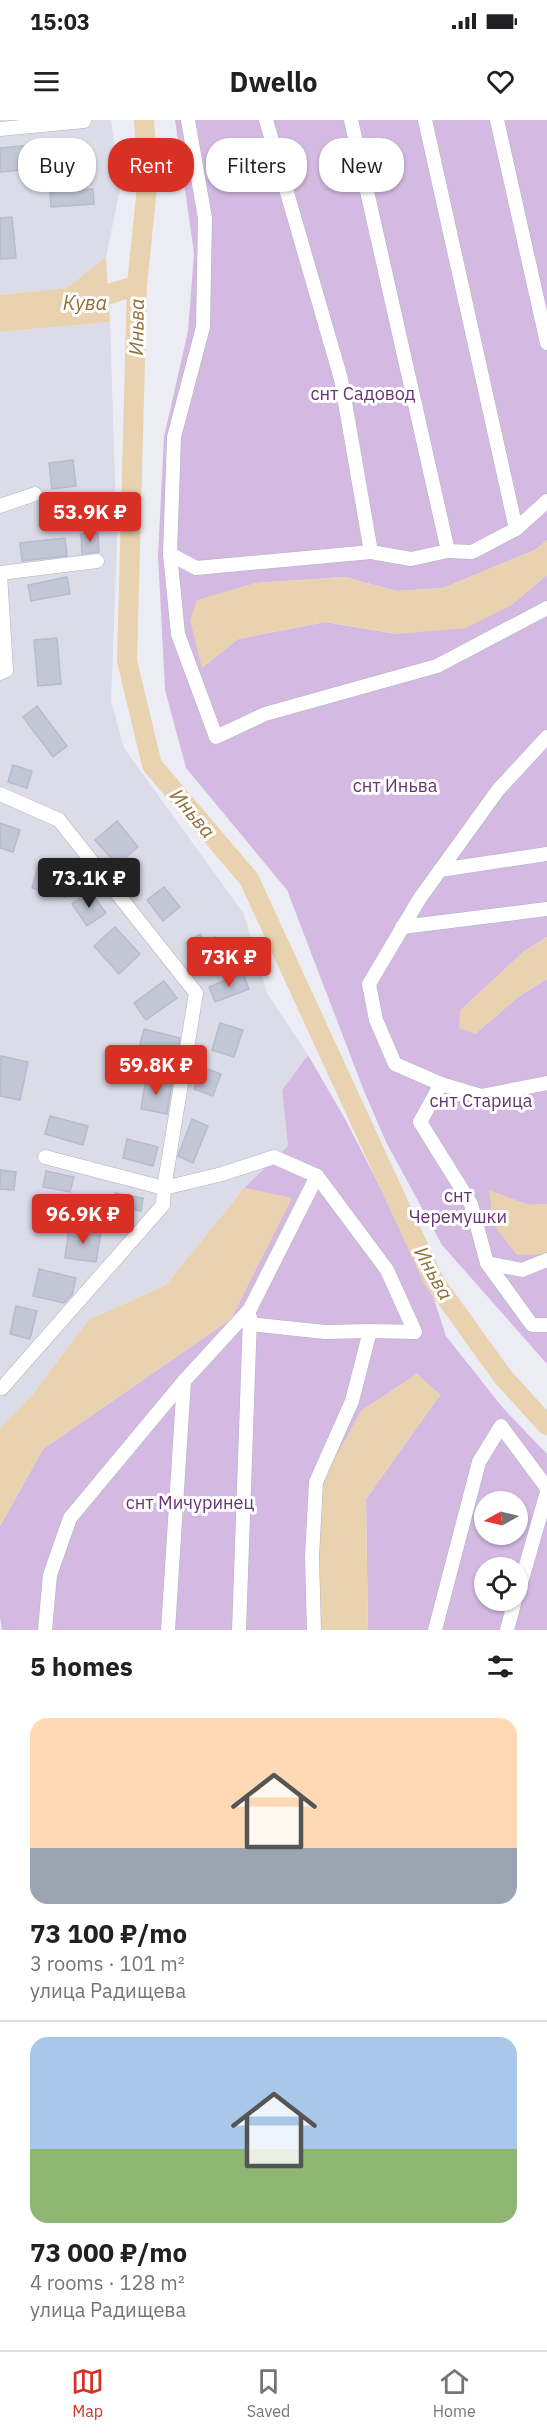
<!DOCTYPE html>
<meta charset="utf-8">
<style>
body{margin:0;font-family:"IBM Plex Sans",sans-serif;background:#f2f2f2;color:#202124;height:100vh;display:flex;flex-direction:column;font-size:22px;white-space:nowrap}
*{box-sizing:border-box;margin:0}
p{font-size:20px;color:#757577}
.icon{flex:none;width:33px;height:33px;fill:none;stroke:currentColor;stroke-width:2;stroke-linecap:round;stroke-linejoin:round}
.map{position:relative;height:1510px;overflow:hidden}
.details{display:flex;flex-direction:column;background:#fff;flex:1}
.details>*{flex:none}
.banner{position:absolute;left:18px;top:18px;width:512px;height:54px;display:flex;gap:12px}
.needle{width:39px;rotate:262deg}
.buttons{position:absolute;left:474px;top:1371px;display:grid;gap:12px}
.buttons a{display:grid;place-items:center;width:54px;height:54px;border-radius:50%;background:#fff;box-shadow:0 2px 4px #0004;font-size:30px}
.price{position:absolute;translate:-50% -51px;padding:0 14px;border-radius:6px;background:#d93025;color:#fff;font-size:20px;line-height:39px;filter:drop-shadow(0 2px 3px #0008)}
.price::after{content:'';position:absolute;left:50%;top:36px;width:18px;height:14px;margin-left:-9px;background:inherit;clip-path:polygon(0 0,100% 0,50% 100%)}
.price.selected{background:#222;color:#fff}
ul{padding:0;list-style:none}
li{display:grid;align-content:center;gap:12px;height:318px;padding:0 30px}
li+li{border-top:2px solid #e0e0e0}
li span{display:grid;place-items:center;height:186px;border-radius:18px;color:#555}
li>.icon{margin-inline-start:auto}
span .icon{width:108px;height:108px;fill:#fffc;stroke-width:1}
li b{font-size:26px}
h2{display:flex;justify-content:space-between;align-items:center;height:72px;padding:0 30px;font-size:26px}
.chip{padding:0 21px;border-radius:24px;background:#fff;box-shadow:0 2px 4px #0004;font-size:21px;line-height:54px}
.chip.selected{background:#d93025;color:#fff}
.status{display:flex;justify-content:space-between;align-items:center;height:42px;padding:0 30px;background:#fff;direction:ltr}
.status svg{height:16px;fill:currentColor}
header{display:flex;justify-content:space-between;align-items:center;height:78px;padding:0 30px;background:#fff;font-size:27px;font-weight:700}
.tab-bar{display:flex;justify-content:space-around;align-items:center;height:84px;border-top:2px solid #e0e0e0;background:#fff;font-size:16px;color:#757577}
.tab-bar a{display:grid;justify-items:center;gap:3px}
.tab-bar .selected{color:#d93025}
.map>svg:first-child{display:block}
.residential{fill:#dbdce7}
.green{fill:#d4bae3;fill-rule:evenodd}
.water{fill:#e9d2b0}
.lines{fill:none;stroke-linecap:round;stroke-linejoin:round}
.river{stroke:#e9d2b0;stroke-width:20}
.building{fill:#c2c6d5;stroke:#b6bbcf;stroke-width:1.5}
.minor-casing{stroke:#afb2bf;stroke-width:15}
.minor{stroke:#fff;stroke-width:14}
.labels{text-anchor:middle;dominant-baseline:central;stroke-width:6;stroke-linejoin:round;paint-order:stroke}
.park-label{font-size:18px;fill:#673374;stroke:#fff}
.water-label{font-size:20px;font-style:italic;fill:#926e37;stroke:#fff}
</style>
<div class="status"><b>15:03</b><svg viewBox="0 0 49 12"><path d="M0 12V9h3v3zM5 12V6h3v6zM10 12V3h3v9zM15 12V0h3v12zM26 1h20v11H26zM47 4h2v5h-2z"/></svg></div>
<header><svg class="icon" aria-label="menu" viewBox="0 0 24 24"><path d="M4 6h16M4 12h16M4 18h16"/></svg>Dwello<svg class="icon" aria-label="heart" viewBox="0 0 24 24"><path d="M12 20l-8-8c-3-5 5-10 8-4 3-6 11-1 8 4z"/></svg></header>
<div class="map">
<svg width="547" height="1510" viewBox="0 0 547 1510">
<rect width="100%" height="100%" fill="#ecedf4"/>
<g class="residential">
<path d="M0,0H111L120,69L106,137L67,168L0,175Z"/>
<path d="M110,202L117,423L111,581L124,628L244,794L267,873L308,935L282,970L288,1026L244,1068L166,1165L88,1200L32,1275L0,1308V212Z"/>
</g>
<g class="green">
<path d="M175,0H547V420L537,429L443,468L396,471L345,457L255,463L202,548L238,519L325,502L397,514L510,486L547,455V817L523,832L460,891L475,914L518,877L547,859V1084L529,1085L489,1071L547,1134V1244L442,1125L386,1022L364,971L287,770L186,648L165,570L158,435L164,317L188,211L194,133Z"/>
<path d="M308,935L344,997L412,1129L431,1170L446,1216L503,1288L547,1334V1510H368L366,1379L440,1275L417,1254L361,1291L319,1510H2L0,1497V1406L43,1329L231,1199L291,1078L244,1068L288,1026L282,970ZM484,1382H518V1414H484ZM484,1448H518V1480H484Z"/>
</g>
<g class="water">
<path d="M106,137L110,202L0,212V175L67,168Z"/>
<path d="M547,420V455L510,486L466,508L397,514L325,502L238,519L202,548L190,500L197,480L255,463L345,457L396,471L443,468L537,429Z"/>
<path d="M547,817V859L518,877L475,914L459,908L460,891L523,832Z"/>
<path d="M244,1068L292,1078L231,1199L43,1329L0,1406V1308L32,1275L88,1200L166,1165Z"/>
<path d="M489,1070L529,1085L547,1084V1134L517,1135L493,1104Z"/>
<path d="M417,1254L440,1275L366,1379L368,1510H319L314,1425L322,1361L361,1291Z"/>
</g>
<g class="lines">
<g class="river">
<path d="M144,0L148,57L137,165L127,541L152,645L249,759L434,1161L503,1257L547,1305"/>
<path d="M85,182L137,165"/>
</g>
</g>
<g class="building">
<path d="M32,25L34,49L0,52V28Z"/>
<path d="M93,69L94,84L51,87L50,72Z"/>
<path d="M12,97L16,138L0,139V98Z"/>
<path d="M73,340L76,366L52,369L49,343Z"/>
<path d="M98,413L99,432L82,434L81,414Z"/>
<path d="M65,418L67,436L22,441L20,423Z"/>
<path d="M67,457L70,474L31,481L28,465Z"/>
<path d="M57,518L61,564L38,566L34,520Z"/>
<path d="M37,586L67,626L53,637L23,597Z"/>
<path d="M13,645L32,651L27,668L8,662Z"/>
<path d="M117,701L138,727L117,745L95,720Z"/>
<path d="M0,703L20,710L13,732L0,728Z"/>
<path d="M38,746L71,754L65,777L32,768Z"/>
<path d="M164,767L180,787L163,801L147,780Z"/>
<path d="M90,771L106,793L87,806L72,784Z"/>
<path d="M115,807L140,834L119,854L94,826Z"/>
<path d="M200,814L206,823L215,817L222,829L199,844L186,823Z"/>
<path d="M243,853L249,869L215,882L209,867Z"/>
<path d="M164,861L177,878L146,900L134,883Z"/>
<path d="M220,903L243,910L234,937L212,930Z"/>
<path d="M144,909L180,918L176,941L138,932Z"/>
<path d="M1,936L28,942L20,980L0,976Z"/>
<path d="M202,947L221,954L213,976L194,969Z"/>
<path d="M146,958L172,963L167,994L141,989Z"/>
<path d="M50,996L88,1006L83,1025L45,1014Z"/>
<path d="M192,999L208,1006L193,1043L178,1036Z"/>
<path d="M127,1019L158,1027L153,1046L123,1038Z"/>
<path d="M0,1050L16,1052L14,1070L0,1069Z"/>
<path d="M46,1051L74,1057L70,1072L43,1067Z"/>
<path d="M115,1073L143,1078L141,1091L112,1085Z"/>
<path d="M69,1107L101,1112L96,1142L65,1138Z"/>
<path d="M39,1149L76,1158L72,1175L64,1183L33,1176Z"/>
<path d="M16,1186L37,1191L30,1219L10,1214Z"/>
</g>
<g class="lines">
<defs>
<g id="minor">
<path d="M188,0L205,98L203,207L174,317L170,434L178,514L216,617L265,594L437,546L547,488"/>
<path d="M351,0L448,431L411,439L371,432"/>
<path d="M425,0L516,409L472,432L448,431"/>
<path d="M497,0L547,223"/>
<path d="M0,9L84,1"/>
<path d="M0,386L35,374"/>
<path d="M516,409L547,381"/>
<path d="M170,434L196,448L371,432L341,259L266,0"/>
<path d="M0,453L97,441"/>
<path d="M0,454L6,550L0,553"/>
<path d="M547,617L498,670L420,778L369,864L376,900L395,944L441,964L481,976L547,963"/>
<path d="M0,674L59,700L196,873L164,1068L163,1085L2,1268H0"/>
<path d="M440,750L547,734"/>
<path d="M402,807L547,789"/>
<path d="M441,964L420,1002L471,1084L487,1143L532,1205H547"/>
<path d="M45,1037L164,1068L222,1054L274,1037L317,1056L387,1150L415,1212L370,1211"/>
<path d="M487,1143L522,1150L547,1140"/>
<path d="M250,1204L325,1212L370,1211L352,1281L316,1362L312,1437L314,1510"/>
<path d="M518,1473L547,1372"/>
<path d="M45,1510L50,1455L70,1398L184,1261"/>
<path d="M168,1510L184,1261L250,1189L317,1056"/>
<path d="M239,1510L250,1197"/>
<path d="M435,1510L479,1342L501,1306L547,1368"/>
<path d="M507,1510L515,1480"/>
</g>
</defs>
<use href="#minor" class="minor-casing"/>
<use href="#minor" class="minor"/>
</g>
<g class="labels">
<g class="park-label">
<text x="363" y="273">снт Садовод</text>
<text x="395" y="665">снт Иньва</text>
<text x="481" y="980">снт Старица</text>
<text x="458" y="1075">снт<tspan x="458" dy="21">Черемушки</tspan></text>
<text x="190" y="1382">снт Мичуринец</text>
</g>
<g class="water-label">
<text x="85" y="182">Кува</text>
<text transform="translate(136 207) rotate(-89)">Иньва</text>
<text transform="translate(193 693) rotate(50)">Иньва</text>
<text transform="translate(434 1153) rotate(61)">Иньва</text>
</g>
</g>
</svg>
<div class="buttons">
<a><svg class="needle" viewBox="-14 -14 28 28"><path d="M0-13l5 13h-10z" fill="#e53935"/><path d="M0 13l5-13h-10z" fill="#757577"/></svg></a>
<a><svg class="icon" aria-label="locate" viewBox="0 0 24 24"><circle cx="12" cy="12" r="6"/><path d="M12 2v4M12 18v4M2 12h4M18 12h4"/></svg></a>
</div>
<b class="price" style="left:90px;top:423px">53.9K ₽</b>
<b class="price selected" style="left:89px;top:789px">73.1K ₽</b>
<b class="price" style="left:229px;top:868px">73K ₽</b>
<b class="price" style="left:156px;top:976px">59.8K ₽</b>
<b class="price" style="left:83px;top:1125px">96.9K ₽</b>
<div class="banner">
<a class="chip">Buy</a>
<a class="chip selected">Rent</a>
<a class="chip">Filters</a>
<a class="chip">New</a>
</div>
</div>
<section class="details">
<h2>5 homes<svg class="icon" aria-label="filters" viewBox="0 0 24 24"><path d="M4 7h16M4 17h16"/><circle cx="9" cy="7" r="2"/><circle cx="15" cy="17" r="2"/></svg></h2>
<ul>
<li><span style="background:linear-gradient(#ffd9b3 70%,#9aa5b1 0)"><svg class="icon" aria-label="home" viewBox="0 0 24 24"><path d="M3 11l9-7 9 7M6 9v11h12V9"/></svg></span><div><b>73 100 ₽/mo</b><p>3 rooms · 101 m²</p><p>улица Радищева</p></div></li>
<li><span style="background:linear-gradient(#a9c7e8 60%,#8fb573 0)"><svg class="icon" aria-label="home" viewBox="0 0 24 24"><path d="M3 11l9-7 9 7M6 9v11h12V9"/></svg></span><div><b>73 000 ₽/mo</b><p>4 rooms · 128 m²</p><p>улица Радищева</p></div></li>
</ul>
</section>
<nav class="tab-bar">
<a class="selected"><svg class="icon" aria-label="map" viewBox="0 0 24 24"><path d="M3 6l6-2 6 2 6-2v14l-6 2-6-2-6 2zM9 4v14M15 6v14"/></svg>Map</a>
<a><svg class="icon" aria-label="saved" viewBox="0 0 24 24"><path d="M7 4h10v16l-5-4-5 4z"/></svg>Saved</a>
<a><svg class="icon" aria-label="home" viewBox="0 0 24 24"><path d="M3 11l9-7 9 7M6 9v11h12V9"/></svg>Home</a>
</nav>
